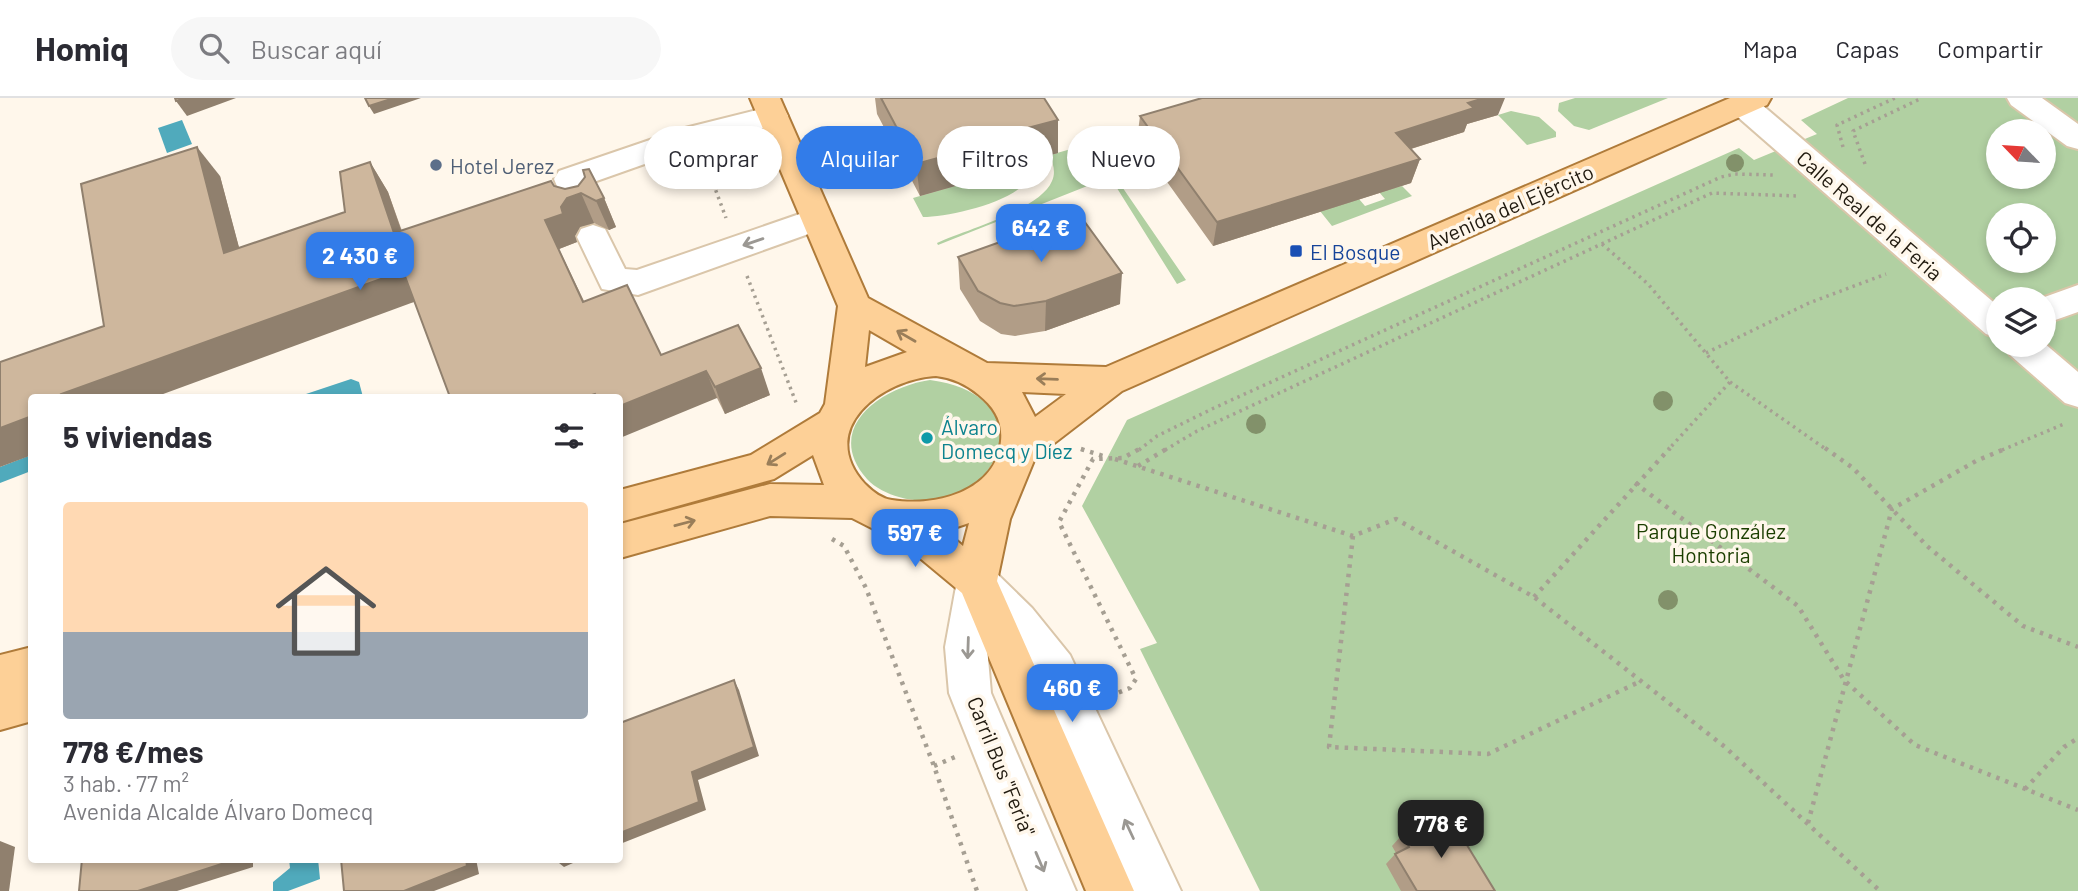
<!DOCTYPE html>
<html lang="es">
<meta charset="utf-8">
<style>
body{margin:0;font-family:Barlow,sans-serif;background:#f7f7f7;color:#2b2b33;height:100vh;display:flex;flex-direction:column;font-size:26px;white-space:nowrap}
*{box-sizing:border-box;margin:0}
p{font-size:23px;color:#7c7c81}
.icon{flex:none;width:38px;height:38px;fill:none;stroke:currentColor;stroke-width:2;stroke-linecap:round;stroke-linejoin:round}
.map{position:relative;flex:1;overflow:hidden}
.sheet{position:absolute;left:28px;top:296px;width:595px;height:469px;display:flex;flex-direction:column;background:#fff;border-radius:7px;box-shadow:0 4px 10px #0003}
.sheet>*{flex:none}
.banner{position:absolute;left:644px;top:28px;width:665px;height:63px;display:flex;gap:14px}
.needle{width:46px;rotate:295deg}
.buttons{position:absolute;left:1986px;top:21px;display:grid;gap:14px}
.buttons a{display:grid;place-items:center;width:70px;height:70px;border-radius:50%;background:#fff;box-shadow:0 4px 10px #0003;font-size:35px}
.price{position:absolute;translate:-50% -60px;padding:0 16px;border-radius:14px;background:#327ce9;color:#fff;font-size:23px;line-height:46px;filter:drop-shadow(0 2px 4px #0008)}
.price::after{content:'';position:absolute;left:50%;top:42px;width:21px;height:16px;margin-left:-10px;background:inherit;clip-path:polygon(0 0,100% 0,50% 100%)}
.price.on{background:#222;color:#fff}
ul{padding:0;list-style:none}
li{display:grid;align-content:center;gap:14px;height:371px;padding:0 35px}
li span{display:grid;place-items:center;height:217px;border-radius:7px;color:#555}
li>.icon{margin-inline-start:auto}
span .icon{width:126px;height:126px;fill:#fffc;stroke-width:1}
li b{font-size:30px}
h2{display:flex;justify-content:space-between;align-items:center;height:84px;padding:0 35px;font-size:30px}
.pill{padding:0 24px;border-radius:32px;background:#fff;box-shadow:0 4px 10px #0003;font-size:24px;line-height:63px}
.pill.on{background:#327ce9;color:#fff}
header{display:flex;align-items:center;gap:42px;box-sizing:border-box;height:98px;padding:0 35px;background:#fff;border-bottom:2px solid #e1e1e2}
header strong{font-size:33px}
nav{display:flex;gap:38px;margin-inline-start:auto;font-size:24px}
.search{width:490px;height:63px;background:#f7f7f7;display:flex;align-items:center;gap:18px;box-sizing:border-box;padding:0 24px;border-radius:38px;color:#7c7c81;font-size:26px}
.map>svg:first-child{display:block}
.green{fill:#b1d0a2;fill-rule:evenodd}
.water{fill:#50aabc}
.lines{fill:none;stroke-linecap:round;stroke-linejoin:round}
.minor-casing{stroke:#dac6aa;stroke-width:4}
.major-casing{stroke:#af7b3a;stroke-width:4}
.path-far1{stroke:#a69f93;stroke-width:3.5;stroke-dasharray:2.5 4.5;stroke-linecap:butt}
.path{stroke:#a69f93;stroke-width:4.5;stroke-dasharray:3.5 6;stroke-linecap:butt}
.minor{fill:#fff;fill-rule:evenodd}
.major{fill:#fdd097;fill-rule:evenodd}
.tree{fill:#82916a}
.wall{fill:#b19d87}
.shaded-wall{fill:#90806e}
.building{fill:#ceb79d;stroke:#90806e;stroke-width:2}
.oneway{stroke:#9b9893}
.oneway2{stroke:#9a7e59}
.service-dot{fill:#5c6f8a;stroke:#fff7eb;stroke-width:2.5}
.transit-dot{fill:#1a4fb4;stroke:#fff7eb;stroke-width:2.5}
.culture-dot{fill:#0f9aa8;stroke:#fff7eb;stroke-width:2.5}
.labels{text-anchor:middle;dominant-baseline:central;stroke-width:7;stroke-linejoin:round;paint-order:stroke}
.service-label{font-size:21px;fill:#4e5e75;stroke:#fff7eb;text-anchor:start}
.street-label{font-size:21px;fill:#20190e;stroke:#fff7eb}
.transit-label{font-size:21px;fill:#164399;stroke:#fff7eb;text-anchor:start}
.culture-label{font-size:21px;fill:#0d838f;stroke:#fff7eb;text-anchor:start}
.park-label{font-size:21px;fill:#1b3e00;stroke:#fff7eb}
</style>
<header>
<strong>Homiq</strong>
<div class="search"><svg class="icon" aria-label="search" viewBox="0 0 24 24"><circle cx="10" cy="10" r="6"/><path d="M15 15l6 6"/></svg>Buscar aquí</div>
<nav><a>Mapa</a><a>Capas</a><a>Compartir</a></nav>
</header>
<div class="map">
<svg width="2078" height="793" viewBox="0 0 2078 793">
<rect width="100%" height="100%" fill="#fff7eb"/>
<g class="green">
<path d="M1575,0H1668L1589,32L1574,28L1558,13L1559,5Z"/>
<path d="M1848,0H2078V793H1260L1140,551L1157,545L1082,408L1127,322L1739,50L1754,62L1817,36L1801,22ZM1998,33H2044V79H1998ZM1998,117H2044V163H1998ZM1998,201H2044V247H1998Z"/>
<path d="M1511,13L1539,19L1556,34V39L1527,47L1498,17Z"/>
<path d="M1092,45L1186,182L1177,186L1110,79L938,147L937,145C965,132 1040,112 1052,83C1056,74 1053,66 1050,57Z"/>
<path d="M1028,63L1031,76C1022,103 949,119 923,119L913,100L972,83L970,78Z"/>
<path d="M1402,88L1412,98L1332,128L1320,113L1359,101L1365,108L1385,101L1379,94Z"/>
<path d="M930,282C1055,299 992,426 899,399C888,396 875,390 867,381C822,330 882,289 930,282Z"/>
</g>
<g class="water">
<path d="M182,22L192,46L167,55L158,30Z"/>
<path d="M351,281L359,284L363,299H297Z"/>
<path d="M31,357V373L0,385V369Z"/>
<path d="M289,761H318L320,781L288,793H273V784L290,770Z"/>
</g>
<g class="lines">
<defs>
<g id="minor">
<path d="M1731,0H1754L1998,208V240L1986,236L1731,13L1727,6Z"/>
<path d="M2007,0H2042L2078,26V51L2067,48L2011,7Z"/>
<path d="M773,8L784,11L788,18L784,25L704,45L588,86L595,107L590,115L579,118L568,115L554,81L559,73L685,30Z"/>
<path d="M817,110L828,113L833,121L828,129L638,197L602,191L577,139L581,131L593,127L605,131L625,171L637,172Z"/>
<path d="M2078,187V214L2044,226V201H2039Z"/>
<path d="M2044,245L2078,274V309L2065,305L2010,257L2004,247Z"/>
<path d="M977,465L991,470L1032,510L1070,557L1181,793H1133L1040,585L991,524L987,549L991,595L1076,793H1028L949,595L945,549L957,483L963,470Z"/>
</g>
<g id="major">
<path d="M750,0H780L868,200L987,265L1106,269L1730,0H1771L1767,7L1122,293L1035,360L1010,421L997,483L1134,793H1086L962,495L903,446L852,420L770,418L620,460V426L770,386L824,387L813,357L774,381L620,424V392L751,357L820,315L825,306L838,208ZM869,232L907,254L865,269ZM936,278C953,280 966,286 979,297C994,309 1003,323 1001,343C996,394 935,409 892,402C882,401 873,394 865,386C815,331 882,281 936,278ZM1022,294L1066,296L1035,319ZM969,425L963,448L945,433Z"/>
<path d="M32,549V623L0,632V557Z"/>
</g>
</defs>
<use href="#minor" class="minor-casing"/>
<use href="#major" class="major-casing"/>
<g class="path-far1">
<path d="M1843,49L1837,27L1895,0"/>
<path d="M706,66L726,120"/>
<path d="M1865,66L1853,33L1922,0"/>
<path d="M1602,146L1648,186L1730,284L1668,352"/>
<path d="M747,178L797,307"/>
<path d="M1706,255L1809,205L1886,176"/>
<path d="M1730,284L1827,352"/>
<path d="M1081,351L1084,352"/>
<path d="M1139,352L1157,338L1214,310L1721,79L1735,76L1773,77"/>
<path d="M1165,352L1197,333L1712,95L1799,98"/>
<path d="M2002,352L2064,326"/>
</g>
<g class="path">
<path d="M1825,350L1853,370L1927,448L2023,528L2078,549"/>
<path d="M1081,351L1103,358"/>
<path d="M1115,361L1353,438L1396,421L1534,499L1725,649L1880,793"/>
<path d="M1138,368L1168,350"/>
<path d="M1635,385L1798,508L1844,582L1915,647L2078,712"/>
<path d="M1353,438L1329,649L1488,656L1641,583"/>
<path d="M832,441L844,448L866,490L934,668L977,793"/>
<path d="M1534,499L1670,350"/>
<path d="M1110,598L1130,590L1136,581L1059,424L1093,361L1123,360L1141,350"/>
<path d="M934,668L955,659"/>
<path d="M2025,691L2064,649L2078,640"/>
<path d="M1808,725L1892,411L1976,363L2007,350"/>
</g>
<use href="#minor" class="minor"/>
<use href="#major" class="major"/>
</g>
<g class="tree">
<circle cx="1735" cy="65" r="9"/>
<circle cx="1663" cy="303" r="10"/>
<circle cx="1256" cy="326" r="10"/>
<circle cx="1668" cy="502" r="10"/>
</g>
<g class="wall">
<path d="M875,0H1044L1058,22V55L972,77L973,83L920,98L877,16Z"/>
<path d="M1498,17L1467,26L1464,34L1411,51L1420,61L1411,85L1213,148L1137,42L1140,18Z"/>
<path d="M370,64L388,94L402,133L554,88L604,100L616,129L609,132L594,125L580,129L575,138L577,144L559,151L584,203L661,257L770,297L725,316L717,300L620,299L415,204L104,228L220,78L239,150L345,114Z"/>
<path d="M958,159L1120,206L1045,233L1015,238L1001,236L980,223L960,191Z"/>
<path d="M1402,737L1495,793H1401L1386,766L1396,755L1392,748Z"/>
</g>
<g class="shaded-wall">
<path d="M185,0H236L187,18L176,3Z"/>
<path d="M394,0H421L374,16L369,8Z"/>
<path d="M1484,0H1505L1498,17L1467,26L1464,34L1388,58L1396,35L1468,5Z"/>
<path d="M1058,22V55L972,77L973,83L920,98L916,66L967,46Z"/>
<path d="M197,49L220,78L248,183L224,155Z"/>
<path d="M1420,61L1411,85L1213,148L1217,124Z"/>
<path d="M370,64L388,94L412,164L394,135Z"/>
<path d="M581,95L594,125L580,129L575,138L577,144L559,151L545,122L561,109L567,100Z"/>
<path d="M604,100L616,129L609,132L596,103Z"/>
<path d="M403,173L422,201L155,299H62L61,296Z"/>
<path d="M1122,175L1120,206L1045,233L1046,203Z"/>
<path d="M761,270L770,297L725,316L715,289Z"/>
<path d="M706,273L717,300L620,340V308Z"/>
<path d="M32,318V357L0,369V330Z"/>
<path d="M734,582L739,592L759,658L698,682L706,712L620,746V735Z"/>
<path d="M0,743L15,749L9,793H0Z"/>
<path d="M237,761H253V769L177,793H138Z"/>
<path d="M466,761H476L479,776L434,793H404Z"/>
<path d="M554,761H582L564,769Z"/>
</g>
<g class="building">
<path d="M175,0H185L176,3Z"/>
<path d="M365,0H394L369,8Z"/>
<path d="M881,0H1044L1058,22L967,46L971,51L916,66Z"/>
<path d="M1202,0H1484L1468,5L1474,10L1396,35L1420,61L1217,124L1140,18Z"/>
<path d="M197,49L224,155L345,114L340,74L370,64L394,135L551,83L554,88L565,91L578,88L585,79L583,72L589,71L604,100L596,103L581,95L567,100L561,109L563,116L545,122L583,204L627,187L661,257L738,227L761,270L715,289L706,273L620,308V299H597L595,296L586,299H450L403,173L61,296L62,299H32V318L0,330V264L104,228L81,86Z"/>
<path d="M1079,116L1122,175L1046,203L1014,208L1000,205L978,193L958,159Z"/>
<path d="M734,582L754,649L692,674L699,704L620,735V625Z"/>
<path d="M1448,716L1495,793H1417L1395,756L1409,749L1402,737Z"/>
<path d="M82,761H237L138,793H79Z"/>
<path d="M341,761H466L467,768L404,793H344Z"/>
</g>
<defs><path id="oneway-shaft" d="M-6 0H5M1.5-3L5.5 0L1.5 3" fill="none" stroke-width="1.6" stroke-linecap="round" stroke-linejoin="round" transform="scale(1.75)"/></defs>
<g class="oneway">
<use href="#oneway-shaft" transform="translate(753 144) rotate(161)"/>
<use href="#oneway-shaft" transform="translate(968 550) rotate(92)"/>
<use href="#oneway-shaft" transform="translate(1129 731) rotate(-115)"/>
<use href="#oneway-shaft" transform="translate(1040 764) rotate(67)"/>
</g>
<g class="oneway2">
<use href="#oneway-shaft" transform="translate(906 238) rotate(-150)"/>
<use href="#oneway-shaft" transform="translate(1047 281) rotate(-178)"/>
<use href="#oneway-shaft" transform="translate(776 361) rotate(148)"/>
<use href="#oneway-shaft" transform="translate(685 425) rotate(-15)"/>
</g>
<circle class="service-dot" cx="436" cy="67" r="7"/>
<rect class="transit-dot" x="1289" y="146" width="14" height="14" rx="3.5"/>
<circle class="culture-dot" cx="927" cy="340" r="7"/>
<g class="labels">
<g class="service-label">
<text x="450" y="67">Hotel Jerez</text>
</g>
<g class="street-label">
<text transform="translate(1510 108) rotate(-24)">Avenida del Ejército</text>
<text transform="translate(1870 117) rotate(41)">Calle Real de la Feria</text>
<text transform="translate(1002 668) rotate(68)">Carril Bus "Feria"</text>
</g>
<g class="transit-label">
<text x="1310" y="153">El Bosque</text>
</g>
<g class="culture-label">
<text x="941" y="328">Álvaro<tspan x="941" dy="24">Domecq y Díez</tspan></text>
</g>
<g class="park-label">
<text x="1711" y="432">Parque González<tspan x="1711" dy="24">Hontoria</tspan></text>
</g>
</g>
</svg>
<div class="buttons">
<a><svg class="needle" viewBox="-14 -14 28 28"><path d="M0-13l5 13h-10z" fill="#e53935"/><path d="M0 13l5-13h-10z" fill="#7c7c81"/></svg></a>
<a><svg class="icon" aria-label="locate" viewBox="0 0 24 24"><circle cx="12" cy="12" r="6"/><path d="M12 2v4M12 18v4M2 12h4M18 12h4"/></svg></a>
<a><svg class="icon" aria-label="layers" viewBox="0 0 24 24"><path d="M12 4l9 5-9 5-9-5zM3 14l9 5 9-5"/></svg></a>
</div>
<b class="price" style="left:1041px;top:166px">642 €</b>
<b class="price" style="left:360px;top:194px">2 430 €</b>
<b class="price" style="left:915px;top:471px">597 €</b>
<b class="price" style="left:1072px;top:626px">460 €</b>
<b class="price on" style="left:1441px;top:762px">778 €</b>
<div class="banner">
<a class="pill">Comprar</a>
<a class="pill on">Alquilar</a>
<a class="pill">Filtros</a>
<a class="pill">Nuevo</a>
</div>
<section class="sheet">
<h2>5 viviendas<svg class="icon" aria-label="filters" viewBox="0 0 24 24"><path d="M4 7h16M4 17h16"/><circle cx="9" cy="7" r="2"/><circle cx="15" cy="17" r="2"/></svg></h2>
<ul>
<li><span style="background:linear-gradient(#ffd9b3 60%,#9aa5b1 0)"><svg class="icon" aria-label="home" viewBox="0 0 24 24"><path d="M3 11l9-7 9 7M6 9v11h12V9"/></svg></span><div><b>778 €/mes</b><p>3 hab. · 77 m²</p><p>Avenida Alcalde Álvaro Domecq</p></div></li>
</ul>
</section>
</div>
